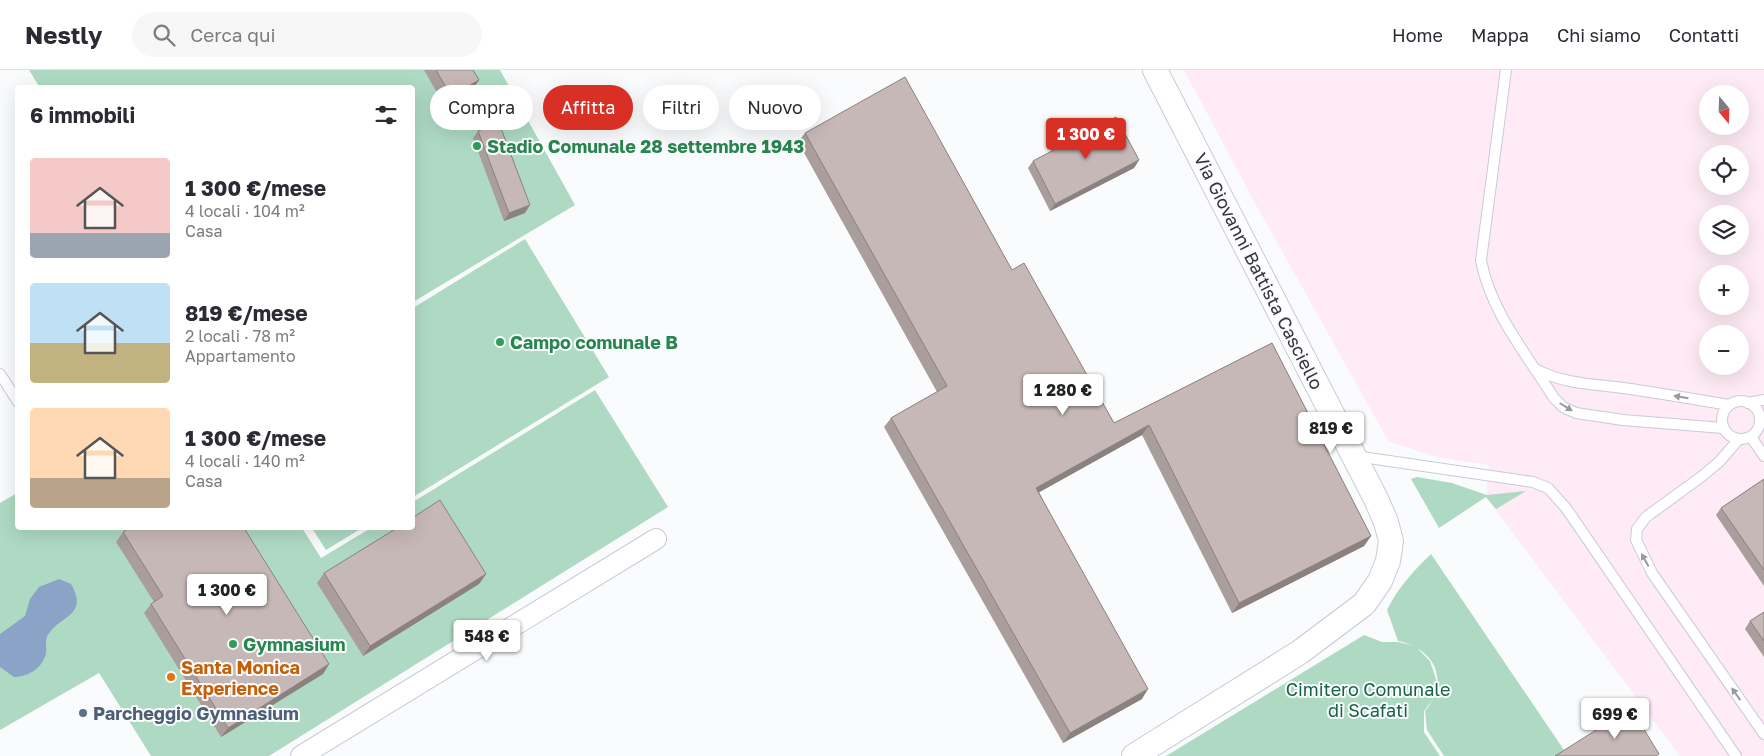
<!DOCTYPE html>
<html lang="it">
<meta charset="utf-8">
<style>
body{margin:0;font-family:"Golos Text",sans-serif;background:#f7f7f7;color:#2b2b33;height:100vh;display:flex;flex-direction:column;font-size:19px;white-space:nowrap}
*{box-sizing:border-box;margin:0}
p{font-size:16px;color:#7c7c81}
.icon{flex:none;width:28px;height:28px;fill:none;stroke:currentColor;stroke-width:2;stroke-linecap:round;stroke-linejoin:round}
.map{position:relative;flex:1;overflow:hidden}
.side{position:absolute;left:15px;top:15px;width:400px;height:445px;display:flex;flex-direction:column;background:#fff;border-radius:5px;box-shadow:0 5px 20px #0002}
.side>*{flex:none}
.top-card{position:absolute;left:430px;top:15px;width:475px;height:45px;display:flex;gap:10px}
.needle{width:32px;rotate:161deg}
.buttons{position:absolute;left:1699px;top:15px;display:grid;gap:10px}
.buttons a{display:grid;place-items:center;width:50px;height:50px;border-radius:50%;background:#fff;box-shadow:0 5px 20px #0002;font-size:25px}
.price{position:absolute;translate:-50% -42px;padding:0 11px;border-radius:5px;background:#fff;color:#222;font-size:16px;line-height:32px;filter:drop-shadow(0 1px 2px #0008)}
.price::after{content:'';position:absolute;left:50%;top:30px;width:15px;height:11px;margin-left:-8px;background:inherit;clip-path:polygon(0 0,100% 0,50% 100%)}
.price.current{background:#d93025;color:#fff}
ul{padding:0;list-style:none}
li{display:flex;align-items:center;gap:15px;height:125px;padding:0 15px}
li span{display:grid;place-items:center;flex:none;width:140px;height:100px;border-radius:5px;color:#555}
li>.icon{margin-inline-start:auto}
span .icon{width:60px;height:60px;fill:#fffc;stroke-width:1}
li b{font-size:21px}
h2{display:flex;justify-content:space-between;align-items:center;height:60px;padding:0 15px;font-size:21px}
.chip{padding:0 18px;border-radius:22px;background:#fff;box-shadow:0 5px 20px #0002;font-size:18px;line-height:45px}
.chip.current{background:#d93025;color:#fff}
header{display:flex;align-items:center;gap:30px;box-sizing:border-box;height:70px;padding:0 25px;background:#fff;border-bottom:1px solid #e1e1e2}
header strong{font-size:24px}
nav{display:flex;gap:28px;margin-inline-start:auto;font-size:18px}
.search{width:350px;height:45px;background:#f7f7f7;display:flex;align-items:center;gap:12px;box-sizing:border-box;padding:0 18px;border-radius:28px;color:#7c7c81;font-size:19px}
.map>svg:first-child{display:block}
.industrial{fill:#feebf5;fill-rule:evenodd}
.green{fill:#aedac3}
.water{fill:#8aa3c6}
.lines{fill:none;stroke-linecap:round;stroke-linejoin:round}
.service-casing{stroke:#c8cbd7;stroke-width:12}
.minor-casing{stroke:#c8cbd7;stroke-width:22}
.tertiary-casing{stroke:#c8cbd7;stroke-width:26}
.service{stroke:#fff;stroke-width:10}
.minor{stroke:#fff;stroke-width:20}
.tertiary{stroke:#fff;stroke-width:24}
.wall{fill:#aa9e9d}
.shaded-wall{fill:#8b817f}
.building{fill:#c6b8b6;stroke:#8b817f}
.oneway{fill:#9a9a9d}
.leisure-dot{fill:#2e9e5b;stroke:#fafbfd;stroke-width:2}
.food-dot{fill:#e8710a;stroke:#fafbfd;stroke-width:2}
.service-dot{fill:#5c6f8a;stroke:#fafbfd;stroke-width:2}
.labels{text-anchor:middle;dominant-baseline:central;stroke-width:4;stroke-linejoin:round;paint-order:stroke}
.leisure-label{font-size:18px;font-weight:bold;fill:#27864d;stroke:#fafbfd;text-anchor:start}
.street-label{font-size:18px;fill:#35363b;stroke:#fafbfd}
.food-label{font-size:18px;font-weight:bold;fill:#c56008;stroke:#fafbfd;text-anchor:start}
.park-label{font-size:18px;fill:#156345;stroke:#fafbfd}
.service-label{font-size:18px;font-weight:bold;fill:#4e5e75;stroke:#fafbfd;text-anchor:start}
</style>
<header>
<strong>Nestly</strong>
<div class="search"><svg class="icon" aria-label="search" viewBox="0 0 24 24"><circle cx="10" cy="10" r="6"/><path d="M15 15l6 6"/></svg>Cerca qui</div>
<nav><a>Home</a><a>Mappa</a><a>Chi siamo</a><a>Contatti</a></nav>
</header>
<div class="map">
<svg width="1764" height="686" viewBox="0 0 1764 686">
<rect width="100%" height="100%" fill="#fafbfd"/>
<path class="industrial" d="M1184,0H1764V686H1680L1486,427L1489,395L1441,388L1389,372L1256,135ZM1708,24H1740V56H1708ZM1708,84H1740V116H1708ZM1708,144H1740V176H1708ZM1708,204H1740V236H1708ZM1708,264H1740V296H1708Z"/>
<g class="green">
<path d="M29,0H500L575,135L413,232L412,18H40Z"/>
<path d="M525,169L609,307L413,427V238Z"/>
<path d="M595,320L668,437L269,686H151L99,603L0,660V433L17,423L18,458H302L321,488L371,458H412L413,432Z"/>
<path d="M1417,407L1452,413L1487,425L1526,421L1496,439L1486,427L1439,458L1411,409Z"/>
<path d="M312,458H362L326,480Z"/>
<path d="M1431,484L1566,683L1561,686H1444L1427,660L1425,641C1450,610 1435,579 1398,571L1387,540C1398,518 1413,501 1431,484Z"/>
<path d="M1364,565L1382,572H1398L1415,576L1430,591L1436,609V620L1433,629L1424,641V662L1440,686H1166Z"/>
</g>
<path class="water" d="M59,509L71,514C90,547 58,545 47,567C45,572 47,578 46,583C43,598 28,607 14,607L0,597V564L25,546L30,529L39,517Z"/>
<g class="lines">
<defs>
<g id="service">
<path d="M1506,0L1481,190C1490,241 1527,285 1554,328L1563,337L1576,343L1623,350L1723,358"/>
<path d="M1537,300C1565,314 1593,314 1623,318C1659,323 1694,329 1729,335"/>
<path d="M0,304L18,332"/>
<circle cx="1741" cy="350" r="19"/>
<path d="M1748,333L1764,330"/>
<path d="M1751,367L1764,386"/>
<path d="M1739,369L1719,392L1701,407L1646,447L1637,459L1636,470L1652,503L1764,664"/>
<path d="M1355,386L1533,412L1548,418L1566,438L1736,686"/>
</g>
<path id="minor" d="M301,686L656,469"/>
<path id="tertiary" d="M1134,686L1300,582L1364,534L1380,511L1388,491L1391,471L1386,452L1376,429L1155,0"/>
</defs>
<use href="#service" class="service-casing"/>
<use href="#minor" class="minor-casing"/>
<use href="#tertiary" class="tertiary-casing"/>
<use href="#service" class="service"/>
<use href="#minor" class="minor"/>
<use href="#tertiary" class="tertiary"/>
</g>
<g class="wall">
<path d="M424,0H473L479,10L472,20L444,35Z"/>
<path d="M478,61L525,143L504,151L473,68Z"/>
<path d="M805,63L1012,200L1114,353L1272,273L1371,466L1364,476L1232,543L1142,365L1039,422L1142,629L1063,673L884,357L891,348L937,322L798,72Z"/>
<path d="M1139,90L1134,98L1050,141L1028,98L1033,91Z"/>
<path d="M1764,409V516L1716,445L1721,438Z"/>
<path d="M123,462L329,594L323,604L221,667L144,543L151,534L154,532L116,472Z"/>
<path d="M324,503L486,504L479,514L363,586L317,513Z"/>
<path d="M1764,542V587L1745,559L1750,551Z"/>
</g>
<g class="shaded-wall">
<path d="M479,10L472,20L444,35L451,26Z"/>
<path d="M1139,90L1134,98L1050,141L1055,134Z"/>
<path d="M530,135L525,143L504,151L509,143Z"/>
<path d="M1149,355L1142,365L1029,428L1036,418Z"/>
<path d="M1371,466L1364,476L1232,543L1239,533Z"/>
<path d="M486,504L479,514L363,586L370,576Z"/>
<path d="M329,594L323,604L221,667L228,658Z"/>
<path d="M1148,619L1142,629L1063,673L1070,663Z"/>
</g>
<g class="building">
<path d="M436,0H473L479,10L451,26Z"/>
<path d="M905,7L1012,200L1024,193L1114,353L1272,273L1371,466L1239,533L1149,355L1036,418L1148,619L1070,663L891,348L947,316L805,63Z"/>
<path d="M1116,47L1139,90L1055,134L1033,91Z"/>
<path d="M499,53L530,135L509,143L478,61Z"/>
<path d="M1764,409V500L1721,438Z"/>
<path d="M440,430L486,504L370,576L324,503L397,458H412V448Z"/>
<path d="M130,458H244L329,594L228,658L151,534L163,526L123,462Z"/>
<path d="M1764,542V571L1750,551Z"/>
<path d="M1631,638L1659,684L1656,686H1555Z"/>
</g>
<defs><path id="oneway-solid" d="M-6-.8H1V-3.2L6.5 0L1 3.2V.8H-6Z" transform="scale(1.25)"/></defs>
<g class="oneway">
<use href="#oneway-solid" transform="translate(1681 327) rotate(-171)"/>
<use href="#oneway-solid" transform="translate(1566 337) rotate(32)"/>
<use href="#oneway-solid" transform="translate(1645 490) rotate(-119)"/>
<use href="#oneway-solid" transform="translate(1736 624) rotate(-125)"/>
</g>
<g class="leisure-dot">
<circle cx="477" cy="76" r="5"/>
<circle cx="500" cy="272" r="5"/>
<circle cx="233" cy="574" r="5"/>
</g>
<circle class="food-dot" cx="171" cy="607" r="5"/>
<circle class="service-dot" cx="83" cy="643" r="5"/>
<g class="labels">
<g class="leisure-label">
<text x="487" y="76">Stadio Comunale 28 settembre 1943</text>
<text x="510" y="272">Campo comunale B</text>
<text x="243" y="574">Gymnasium</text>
</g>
<g class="street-label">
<text transform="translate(1259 201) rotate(63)">Via Giovanni Battista Casciello</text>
</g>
<g class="food-label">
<text x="181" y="597">Santa Monica<tspan x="181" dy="21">Experience</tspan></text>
</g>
<g class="park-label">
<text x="1368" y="619">Cimitero Comunale<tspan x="1368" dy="21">di Scafati</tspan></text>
</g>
<g class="service-label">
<text x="93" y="643">Parcheggio Gymnasium</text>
</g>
</g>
</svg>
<div class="buttons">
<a><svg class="needle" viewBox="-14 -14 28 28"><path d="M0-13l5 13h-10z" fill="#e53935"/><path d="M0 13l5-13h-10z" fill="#7c7c81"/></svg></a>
<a><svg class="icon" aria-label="locate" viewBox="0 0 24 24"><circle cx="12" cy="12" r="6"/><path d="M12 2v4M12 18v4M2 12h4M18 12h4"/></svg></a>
<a><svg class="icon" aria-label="layers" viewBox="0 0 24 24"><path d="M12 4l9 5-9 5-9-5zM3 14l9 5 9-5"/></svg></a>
<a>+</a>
<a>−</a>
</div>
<b class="price current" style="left:1086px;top:90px">1 300 €</b>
<b class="price" style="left:1063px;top:346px">1 280 €</b>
<b class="price" style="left:1331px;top:384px">819 €</b>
<b class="price" style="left:227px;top:546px">1 300 €</b>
<b class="price" style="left:487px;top:592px">548 €</b>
<b class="price" style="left:1615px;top:670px">699 €</b>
<div class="top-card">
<a class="chip">Compra</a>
<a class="chip current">Affitta</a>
<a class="chip">Filtri</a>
<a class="chip">Nuovo</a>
</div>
<section class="side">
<h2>6 immobili<svg class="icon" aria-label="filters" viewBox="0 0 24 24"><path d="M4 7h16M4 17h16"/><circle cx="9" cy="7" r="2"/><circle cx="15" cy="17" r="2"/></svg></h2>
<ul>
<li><span style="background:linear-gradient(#f6c9c9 75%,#9aa5b1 0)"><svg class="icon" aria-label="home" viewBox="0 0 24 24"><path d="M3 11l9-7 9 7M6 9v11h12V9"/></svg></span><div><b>1 300 €/mese</b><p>4 locali · 104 m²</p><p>Casa</p></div></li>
<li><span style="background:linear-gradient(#bfe0f5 60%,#c2b280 0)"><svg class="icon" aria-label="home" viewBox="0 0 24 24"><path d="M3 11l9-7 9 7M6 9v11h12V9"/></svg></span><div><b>819 €/mese</b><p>2 locali · 78 m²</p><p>Appartamento</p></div></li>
<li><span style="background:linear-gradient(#ffd9b3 70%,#b9a48a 0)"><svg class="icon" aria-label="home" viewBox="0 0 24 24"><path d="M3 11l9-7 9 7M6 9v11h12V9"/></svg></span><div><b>1 300 €/mese</b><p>4 locali · 140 m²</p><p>Casa</p></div></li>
</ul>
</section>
</div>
